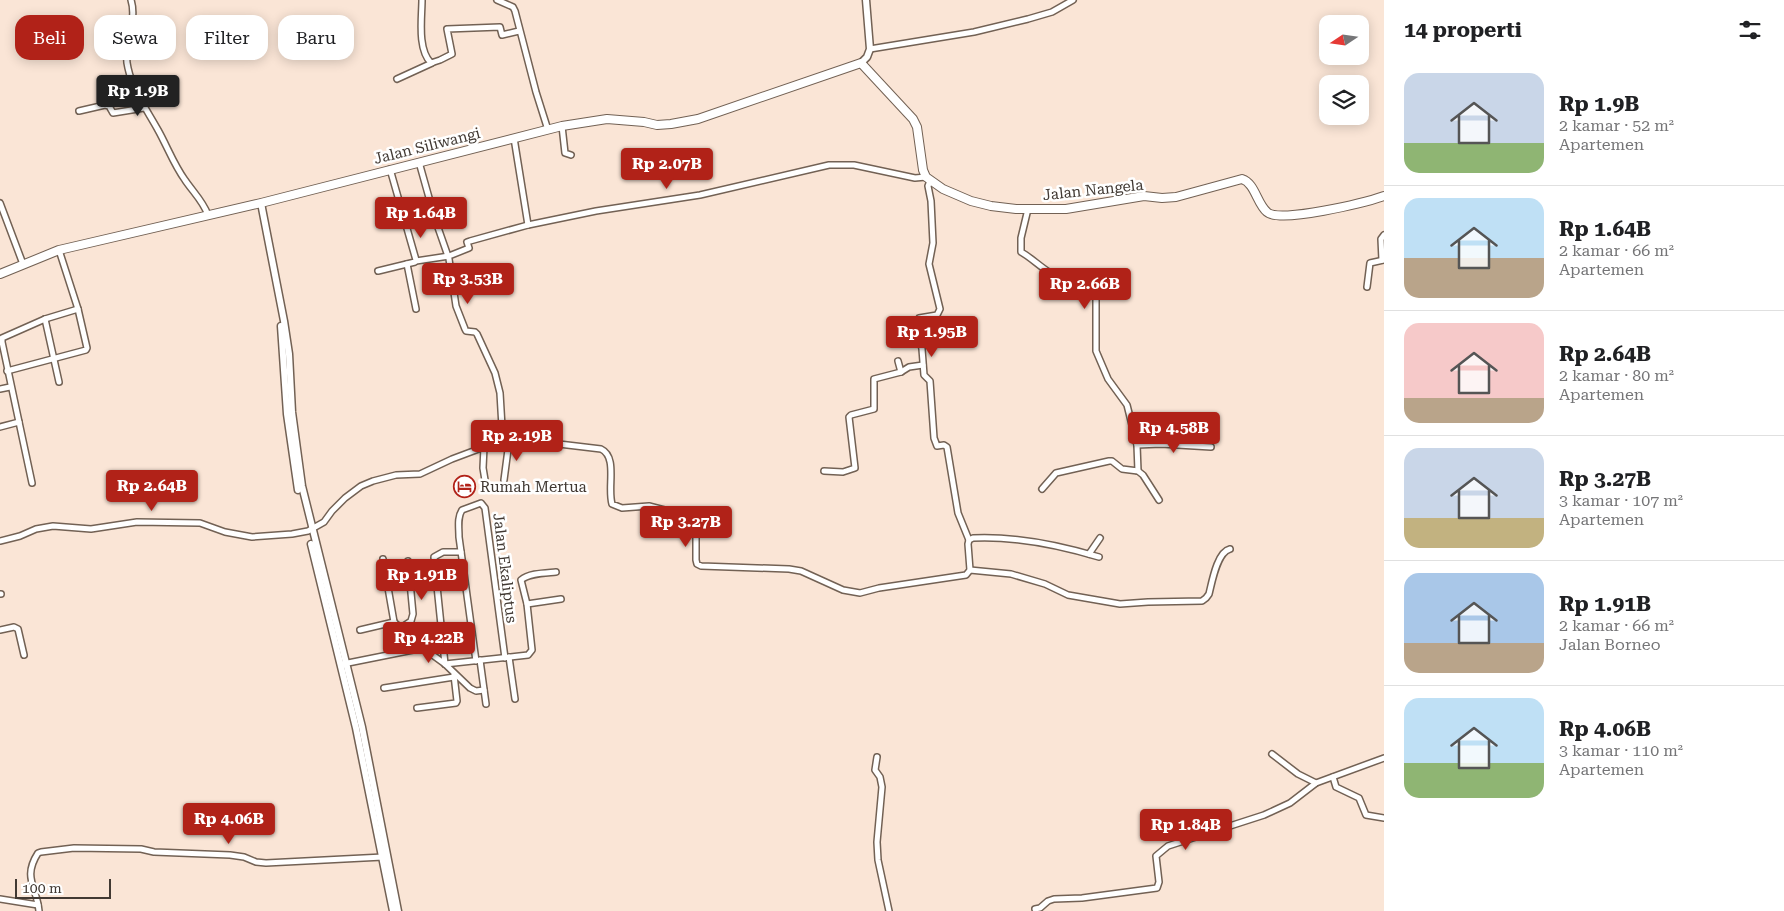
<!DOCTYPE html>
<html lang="id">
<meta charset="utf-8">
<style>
body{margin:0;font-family:"Roboto Serif",serif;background:#f6f6f6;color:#202124;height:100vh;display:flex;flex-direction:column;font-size:19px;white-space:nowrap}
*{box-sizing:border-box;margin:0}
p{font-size:16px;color:#757577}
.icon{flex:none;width:28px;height:28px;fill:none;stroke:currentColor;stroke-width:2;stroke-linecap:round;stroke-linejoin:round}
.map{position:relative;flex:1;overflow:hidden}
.panel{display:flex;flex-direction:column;background:#fff;width:400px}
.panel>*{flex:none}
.hud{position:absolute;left:15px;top:15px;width:475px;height:45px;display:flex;gap:10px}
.needle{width:32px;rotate:257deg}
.controls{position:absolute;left:1319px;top:15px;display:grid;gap:10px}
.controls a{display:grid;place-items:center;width:50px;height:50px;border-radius:10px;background:#fff;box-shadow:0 2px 12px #0003;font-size:25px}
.scale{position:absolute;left:15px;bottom:12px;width:96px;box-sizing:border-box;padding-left:5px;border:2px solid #413933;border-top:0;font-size:14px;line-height:18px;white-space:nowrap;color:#413933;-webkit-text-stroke:4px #fff;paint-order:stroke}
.price{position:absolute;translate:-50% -42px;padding:0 11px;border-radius:5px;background:#b12218;color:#fff;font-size:16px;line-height:32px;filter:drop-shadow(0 1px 2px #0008)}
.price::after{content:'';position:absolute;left:50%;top:30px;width:15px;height:11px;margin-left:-8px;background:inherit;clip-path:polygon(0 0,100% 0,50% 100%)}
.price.current{background:#222;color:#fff}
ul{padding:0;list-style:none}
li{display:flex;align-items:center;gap:15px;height:125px;padding:0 20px}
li+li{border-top:1px solid #e0e0e0}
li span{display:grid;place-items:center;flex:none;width:140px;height:100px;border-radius:15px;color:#555}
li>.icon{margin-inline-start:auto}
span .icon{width:60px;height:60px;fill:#fffc;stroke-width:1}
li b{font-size:21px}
h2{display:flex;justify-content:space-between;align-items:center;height:60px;padding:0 20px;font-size:21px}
.chip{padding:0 18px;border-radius:15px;background:#fff;box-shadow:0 2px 12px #0003;font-size:18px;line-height:45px}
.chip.current{background:#b12218;color:#fff}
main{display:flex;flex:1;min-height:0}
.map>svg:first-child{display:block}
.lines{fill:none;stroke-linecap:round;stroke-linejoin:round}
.minor-casing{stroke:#726154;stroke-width:8}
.tertiary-casing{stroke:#726154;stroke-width:9}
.primary-casing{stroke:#726154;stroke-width:10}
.minor{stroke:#fff;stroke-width:5}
.tertiary{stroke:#fff;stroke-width:6}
.primary{stroke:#fff;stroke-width:8}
.labels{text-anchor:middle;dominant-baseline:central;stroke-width:5;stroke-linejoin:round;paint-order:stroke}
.street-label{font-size:15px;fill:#413933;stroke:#fff}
.poi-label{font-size:15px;fill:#413933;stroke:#fff;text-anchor:start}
</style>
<main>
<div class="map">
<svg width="1384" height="911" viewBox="0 0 1384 911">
<rect width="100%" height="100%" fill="#fae5d6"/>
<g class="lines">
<defs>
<g id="minor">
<path d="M131,0C138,22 122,46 128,68C133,91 147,110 158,130C167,146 174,165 185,180C193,192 203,201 208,215"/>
<path d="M422,0C422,17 417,49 431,63L440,60L452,54L447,29L500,27L502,35L519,31"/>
<path d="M497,0L513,7L515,11L536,92L548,130"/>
<path d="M870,49L974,32L1028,19L1052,12L1073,0"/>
<path d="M397,79L432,63"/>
<path d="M79,111L105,105L109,106L113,113L144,108"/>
<path d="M562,126L565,153L571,155"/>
<path d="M514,138L528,225"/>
<path d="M419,162L435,219L449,259L456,306L465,329L466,331L475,332L477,334L495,373L500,393L503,444"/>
<path d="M930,181L928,186L931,201L933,243L929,264L940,309L937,315L919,318L917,324L922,349L924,375L930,381L934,438L937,446L944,445L947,447L958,513L969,540"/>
<path d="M0,203L23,264"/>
<path d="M1028,209L1021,238V252C1031,257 1049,275 1057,276C1069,279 1112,265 1104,293L1097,296L1096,298V351L1108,379L1127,405L1137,445L1138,471"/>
<path d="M1382,260L1381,239L1384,235"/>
<path d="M416,261L449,256L469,248L467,242L470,241L528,225L596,211L700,195L829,165H854L915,178L926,177"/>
<path d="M407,264L416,309"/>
<path d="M378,271L415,262L416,260L390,169"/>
<path d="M1367,287L1370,263L1384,260"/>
<path d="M45,319L59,382"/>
<path d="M898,361L901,372"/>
<path d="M7,371L86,350L87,348L78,309"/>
<path d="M0,389L10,387"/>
<path d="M19,422L32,483"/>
<path d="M0,427L19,422L2,342V338L45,319L78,309L59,250"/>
<path d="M1137,445L1161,444L1211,447"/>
<path d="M484,447L483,468L485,480"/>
<path d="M824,471L843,472L855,468L849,417L851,415L874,409V379L901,372L909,367L923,365"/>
<path d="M504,480L509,442"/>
<path d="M1042,489L1056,473L1109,461H1112L1122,469L1138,471L1143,475L1159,500"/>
<path d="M0,541L20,536L36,529L53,526L91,529L137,522L200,523L225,532L252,537L292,534L308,531L324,522L332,511L345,498L361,486L373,481L396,475L420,474L452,459L484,447L513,441H520L539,445L559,444L601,449C618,457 607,487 612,504L622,508L649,506L692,517L695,520L696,525V560L697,564L701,566L789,569L801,571L843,590L860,593L879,588L966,575L970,570L968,544L969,540L973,538C1016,536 1059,545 1099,557"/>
<path d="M1089,554L1100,538"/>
<path d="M383,559L394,622"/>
<path d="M970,570L1011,574L1045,584L1068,595L1120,604L1148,602L1202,601L1206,598L1209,594C1212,582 1217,552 1230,549"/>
<path d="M0,594H1"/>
<path d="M527,604L561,599"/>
<path d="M394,622L423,648L445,664L470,688L476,691L484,690"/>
<path d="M402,627L411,621L413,614L408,561"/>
<path d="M0,630L14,627L18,629L24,655"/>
<path d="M360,630L394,622"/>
<path d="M509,657L515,699"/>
<path d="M480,660L486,704"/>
<path d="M476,661L459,537C459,527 457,518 462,510L481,503L485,508L505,658"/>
<path d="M343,664L423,648"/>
<path d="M445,664L528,655L532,650L527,604L521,580C529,573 545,573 556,572"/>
<path d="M445,664L434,557L443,552H461"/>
<path d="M384,688L454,677"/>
<path d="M417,708L456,703L457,701L454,675"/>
<path d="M1272,754L1298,774L1316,783"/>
<path d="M877,757L875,770L880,777L882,787L877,842L878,860L889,911"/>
<path d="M1333,777L1336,787L1359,798L1366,815L1384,818"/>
<path d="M0,899L38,905"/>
<path d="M1035,909L1040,908L1048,901L1054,899L1082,898L1157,888L1159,882L1156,856L1168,846L1264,815L1290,803L1316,783L1384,758"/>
<path d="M39,911C37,887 22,878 38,853L41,852L74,848L141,849L154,852L230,855L244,857L256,862L266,863L383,857"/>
</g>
<g id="tertiary">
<path d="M861,63L867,57L870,49L866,0"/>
<path d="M261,203L284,321L289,354L292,412L302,486L362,727L398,911"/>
<path d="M281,326L287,414L298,490"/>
<path d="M311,544L356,728L393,911"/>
</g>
<path id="primary" d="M0,274L59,250L261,203L562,126L607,119L644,122L657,125L671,124L698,119L861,63L913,119L917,127L923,170L926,177L943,189L971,201L991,206L1016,209H1066L1144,196L1162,198L1176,197L1242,179C1255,183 1257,204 1267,212C1279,224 1367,202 1384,196"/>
</defs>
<use href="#minor" class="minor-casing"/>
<use href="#tertiary" class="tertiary-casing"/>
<use href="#primary" class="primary-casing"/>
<use href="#minor" class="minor"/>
<use href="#tertiary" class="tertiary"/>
<use href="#primary" class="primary"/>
</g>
<defs>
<symbol id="hotel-ring" viewBox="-11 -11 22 22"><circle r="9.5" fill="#fff" stroke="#b12218" stroke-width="1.5"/><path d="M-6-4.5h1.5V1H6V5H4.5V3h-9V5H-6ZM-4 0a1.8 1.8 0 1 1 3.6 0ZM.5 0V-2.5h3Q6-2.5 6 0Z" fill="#b12218"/></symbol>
</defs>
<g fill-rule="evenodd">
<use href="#hotel-ring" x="452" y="474" width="25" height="25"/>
</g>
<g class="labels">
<g class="street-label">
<text transform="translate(427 146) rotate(-14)">Jalan Siliwangi</text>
<text transform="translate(1093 190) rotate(-6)">Jalan Nangela</text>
<text transform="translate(505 568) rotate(83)">Jalan Ekaliptus</text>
</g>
<g class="poi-label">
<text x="480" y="487">Rumah Mertua</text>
</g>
</g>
</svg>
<div class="controls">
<a><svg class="needle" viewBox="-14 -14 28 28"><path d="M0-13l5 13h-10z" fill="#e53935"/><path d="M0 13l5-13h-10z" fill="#757577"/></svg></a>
<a><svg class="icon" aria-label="layers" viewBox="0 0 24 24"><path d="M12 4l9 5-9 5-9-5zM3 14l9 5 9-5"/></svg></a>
</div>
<div class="scale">100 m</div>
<b class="price current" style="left:138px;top:117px">Rp 1.9B</b>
<b class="price" style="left:667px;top:190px">Rp 2.07B</b>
<b class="price" style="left:421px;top:239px">Rp 1.64B</b>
<b class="price" style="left:468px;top:305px">Rp 3.53B</b>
<b class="price" style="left:1085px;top:310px">Rp 2.66B</b>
<b class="price" style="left:932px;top:358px">Rp 1.95B</b>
<b class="price" style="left:1174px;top:454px">Rp 4.58B</b>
<b class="price" style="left:517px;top:462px">Rp 2.19B</b>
<b class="price" style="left:152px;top:512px">Rp 2.64B</b>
<b class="price" style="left:686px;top:548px">Rp 3.27B</b>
<b class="price" style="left:422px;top:601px">Rp 1.91B</b>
<b class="price" style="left:429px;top:664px">Rp 4.22B</b>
<b class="price" style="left:229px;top:845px">Rp 4.06B</b>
<b class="price" style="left:1186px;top:851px">Rp 1.84B</b>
<div class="hud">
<a class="chip current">Beli</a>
<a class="chip">Sewa</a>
<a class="chip">Filter</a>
<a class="chip">Baru</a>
</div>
</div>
<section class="panel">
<h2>14 properti<svg class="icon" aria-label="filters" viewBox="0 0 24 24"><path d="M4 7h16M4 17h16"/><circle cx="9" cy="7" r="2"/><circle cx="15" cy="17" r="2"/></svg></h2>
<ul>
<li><span style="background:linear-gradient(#c9d6e8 70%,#8fb573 0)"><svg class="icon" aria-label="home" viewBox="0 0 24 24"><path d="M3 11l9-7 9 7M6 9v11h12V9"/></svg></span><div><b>Rp 1.9B</b><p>2 kamar · 52 m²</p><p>Apartemen</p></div></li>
<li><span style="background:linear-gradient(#bfe0f5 60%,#b9a48a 0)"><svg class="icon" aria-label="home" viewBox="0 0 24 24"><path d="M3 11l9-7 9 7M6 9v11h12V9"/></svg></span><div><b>Rp 1.64B</b><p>2 kamar · 66 m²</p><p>Apartemen</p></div></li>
<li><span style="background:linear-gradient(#f6c9c9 75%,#b9a48a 0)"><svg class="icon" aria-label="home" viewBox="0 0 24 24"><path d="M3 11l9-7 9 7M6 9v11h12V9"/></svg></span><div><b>Rp 2.64B</b><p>2 kamar · 80 m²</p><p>Apartemen</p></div></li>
<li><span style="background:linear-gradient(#c9d6e8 70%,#c2b280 0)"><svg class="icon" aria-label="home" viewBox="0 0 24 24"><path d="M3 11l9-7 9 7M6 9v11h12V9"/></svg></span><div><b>Rp 3.27B</b><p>3 kamar · 107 m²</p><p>Apartemen</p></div></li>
<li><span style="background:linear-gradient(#a9c7e8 70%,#b9a48a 0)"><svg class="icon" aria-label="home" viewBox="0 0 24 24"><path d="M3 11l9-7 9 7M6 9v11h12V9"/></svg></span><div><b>Rp 1.91B</b><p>2 kamar · 66 m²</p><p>Jalan Borneo</p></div></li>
<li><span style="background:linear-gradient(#bfe0f5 65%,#8fb573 0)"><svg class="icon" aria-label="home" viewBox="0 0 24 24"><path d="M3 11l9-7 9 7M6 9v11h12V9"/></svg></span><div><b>Rp 4.06B</b><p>3 kamar · 110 m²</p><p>Apartemen</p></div></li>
</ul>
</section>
</main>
